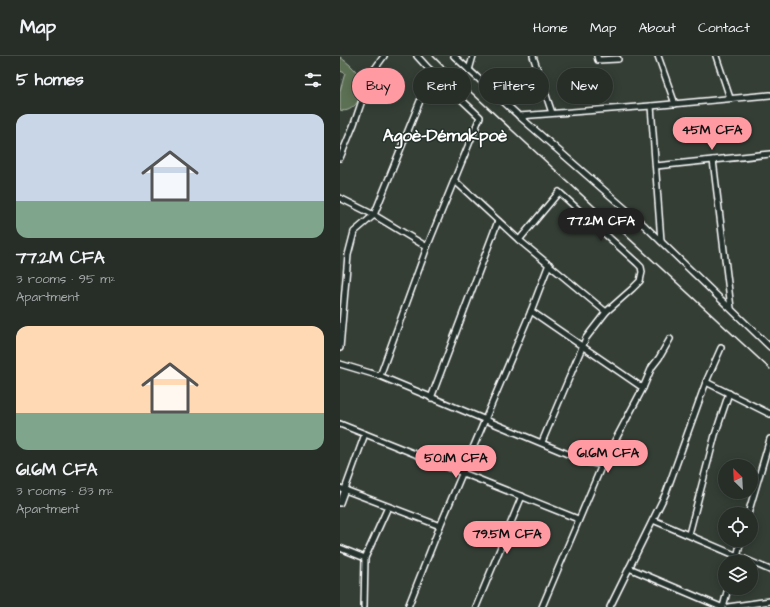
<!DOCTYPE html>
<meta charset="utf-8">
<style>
body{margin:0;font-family:"Architects Daughter",sans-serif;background:#2f3630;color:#f1f3f6;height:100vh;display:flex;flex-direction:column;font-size:15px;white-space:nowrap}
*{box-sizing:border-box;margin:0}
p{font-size:13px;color:#a4a8a8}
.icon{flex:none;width:22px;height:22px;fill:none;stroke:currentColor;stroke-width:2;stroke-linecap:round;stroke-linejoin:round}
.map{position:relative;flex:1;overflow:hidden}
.panel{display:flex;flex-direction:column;background:#272e28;width:340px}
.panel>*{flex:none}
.banner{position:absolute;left:12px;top:12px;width:358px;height:36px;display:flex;gap:8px}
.needle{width:26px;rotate:336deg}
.buttons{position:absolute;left:378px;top:403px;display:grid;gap:8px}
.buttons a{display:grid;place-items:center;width:40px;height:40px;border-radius:50%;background:#272e28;box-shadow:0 2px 10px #0003,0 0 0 1px #434a45;font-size:20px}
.price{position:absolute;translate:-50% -34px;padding:0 9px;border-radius:14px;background:#ff9aa2;color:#111;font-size:13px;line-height:26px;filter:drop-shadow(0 1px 2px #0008)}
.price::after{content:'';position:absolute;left:50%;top:24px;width:12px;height:9px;margin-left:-6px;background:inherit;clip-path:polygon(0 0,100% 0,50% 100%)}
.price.active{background:#222;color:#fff}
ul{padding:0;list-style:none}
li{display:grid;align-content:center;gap:8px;height:212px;padding:0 16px}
li span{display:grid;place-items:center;height:124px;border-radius:12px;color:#555}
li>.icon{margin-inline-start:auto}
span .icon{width:72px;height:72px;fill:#fffc;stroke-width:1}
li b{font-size:17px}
h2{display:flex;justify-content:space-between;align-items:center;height:48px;padding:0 16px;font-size:17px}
.tag{padding:0 14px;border-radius:18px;background:#272e28;box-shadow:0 2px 10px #0003,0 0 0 1px #434a45;font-size:14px;line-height:36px}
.tag.active{background:#ff9aa2;color:#111}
header{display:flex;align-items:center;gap:24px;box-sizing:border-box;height:56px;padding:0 20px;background:#272e28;border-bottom:1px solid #434a45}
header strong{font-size:19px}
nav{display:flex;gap:22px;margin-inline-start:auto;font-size:14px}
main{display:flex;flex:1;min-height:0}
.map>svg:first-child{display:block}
.green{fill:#5b6f53;stroke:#adb7a9}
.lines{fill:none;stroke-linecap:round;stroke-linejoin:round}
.minor-casing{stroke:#fff;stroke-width:8}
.minor{stroke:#26332d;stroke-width:5}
.rail{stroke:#fff;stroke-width:1.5}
.labels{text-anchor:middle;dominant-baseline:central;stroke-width:3;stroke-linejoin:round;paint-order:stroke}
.district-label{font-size:17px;font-weight:bold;fill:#fff;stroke:#26332d}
</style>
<header>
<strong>Map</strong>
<nav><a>Home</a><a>Map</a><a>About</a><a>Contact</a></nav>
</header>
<main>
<section class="panel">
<h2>5 homes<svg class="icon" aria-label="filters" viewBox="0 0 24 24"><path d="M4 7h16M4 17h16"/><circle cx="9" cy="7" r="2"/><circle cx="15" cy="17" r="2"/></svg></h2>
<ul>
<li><span style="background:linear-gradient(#c9d6e8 70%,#7fa58c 0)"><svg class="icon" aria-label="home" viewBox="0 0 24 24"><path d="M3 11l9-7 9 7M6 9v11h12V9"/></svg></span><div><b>77.2M CFA</b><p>3 rooms · 95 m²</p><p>Apartment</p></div></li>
<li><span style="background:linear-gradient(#ffd9b3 70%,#7fa58c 0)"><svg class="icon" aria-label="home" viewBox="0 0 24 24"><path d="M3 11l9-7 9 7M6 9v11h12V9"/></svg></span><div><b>61.6M CFA</b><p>3 rooms · 83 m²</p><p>Apartment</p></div></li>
</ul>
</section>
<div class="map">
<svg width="430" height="551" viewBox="0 0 430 551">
<rect width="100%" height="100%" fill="#343e35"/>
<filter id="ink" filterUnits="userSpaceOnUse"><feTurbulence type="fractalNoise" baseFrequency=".025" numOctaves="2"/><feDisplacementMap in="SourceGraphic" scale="8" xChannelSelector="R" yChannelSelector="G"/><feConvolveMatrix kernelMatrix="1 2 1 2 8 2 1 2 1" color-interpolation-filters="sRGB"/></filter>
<g filter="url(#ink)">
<path class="green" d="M0,1C9,8 19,15 22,27C25,38 13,59 0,54V35L5,17L0,15Z"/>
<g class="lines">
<defs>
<g id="minor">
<path d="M114,0L179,60L305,170L430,291"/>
<path d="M193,0L212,57"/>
<path d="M257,0L258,4L278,3"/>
<path d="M318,0L335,48"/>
<path d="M376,0L390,42"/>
<path d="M129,14L133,0"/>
<path d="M311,50L321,185"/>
<path d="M179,60L311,50L430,39"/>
<path d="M0,102L14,68L31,18L44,0"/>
<path d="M373,104L391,252"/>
<path d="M316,110L430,98"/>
<path d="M114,124L179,184L266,256"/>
<path d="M0,142L34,159L87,191"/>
<path d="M179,184L219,136L297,207L301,211L302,216L300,225L292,233L266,256L246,282L202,386"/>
<path d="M191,255L303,332"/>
<path d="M0,292L8,199L14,176L34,159L82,40L89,13"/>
<path d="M0,308L40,320L247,406L262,409"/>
<path d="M40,320L87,191L140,61L89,13L77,0"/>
<path d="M366,326L430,358"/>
<path d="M91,342L158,165"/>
<path d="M0,368L238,463"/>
<path d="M0,432L100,470"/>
<path d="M0,447L25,378"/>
<path d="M408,458L430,383"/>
<path d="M313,464L430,514"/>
<path d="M349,478L375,379L389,337"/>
<path d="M0,492L25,502L24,551"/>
<path d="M25,502L48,451"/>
<path d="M396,506L401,484"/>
<path d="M289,512L381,551"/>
<path d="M68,551L100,470L191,255L209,208"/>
<path d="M136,551L182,440"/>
<path d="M202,551L262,409L303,332L312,311L319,302L330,283"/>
<path d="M270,551L326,437L366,326L381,292"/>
<path d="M383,551L388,532"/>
<path d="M388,551L430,545"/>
</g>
</defs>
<use href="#minor" class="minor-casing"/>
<use href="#minor" class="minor"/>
<path class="rail" d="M93,0L106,13L430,313"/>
</g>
</g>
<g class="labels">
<g class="district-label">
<text x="105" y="80">Agoè-Démakpoè</text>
</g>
</g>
</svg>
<div class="buttons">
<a><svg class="needle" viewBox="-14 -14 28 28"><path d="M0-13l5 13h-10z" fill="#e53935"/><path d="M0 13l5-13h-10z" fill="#a4a8a8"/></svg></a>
<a><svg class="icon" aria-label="locate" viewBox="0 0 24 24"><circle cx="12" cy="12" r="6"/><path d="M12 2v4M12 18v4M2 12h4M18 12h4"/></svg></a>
<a><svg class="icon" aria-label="layers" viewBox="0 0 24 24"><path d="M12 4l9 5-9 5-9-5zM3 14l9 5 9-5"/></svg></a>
</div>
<b class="price" style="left:372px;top:95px">45M CFA</b>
<b class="price active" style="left:261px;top:186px">77.2M CFA</b>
<b class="price" style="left:268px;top:418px">61.6M CFA</b>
<b class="price" style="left:116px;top:423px">50.1M CFA</b>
<b class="price" style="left:167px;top:499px">79.5M CFA</b>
<div class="banner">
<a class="tag active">Buy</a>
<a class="tag">Rent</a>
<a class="tag">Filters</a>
<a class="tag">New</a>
</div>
</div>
</main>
